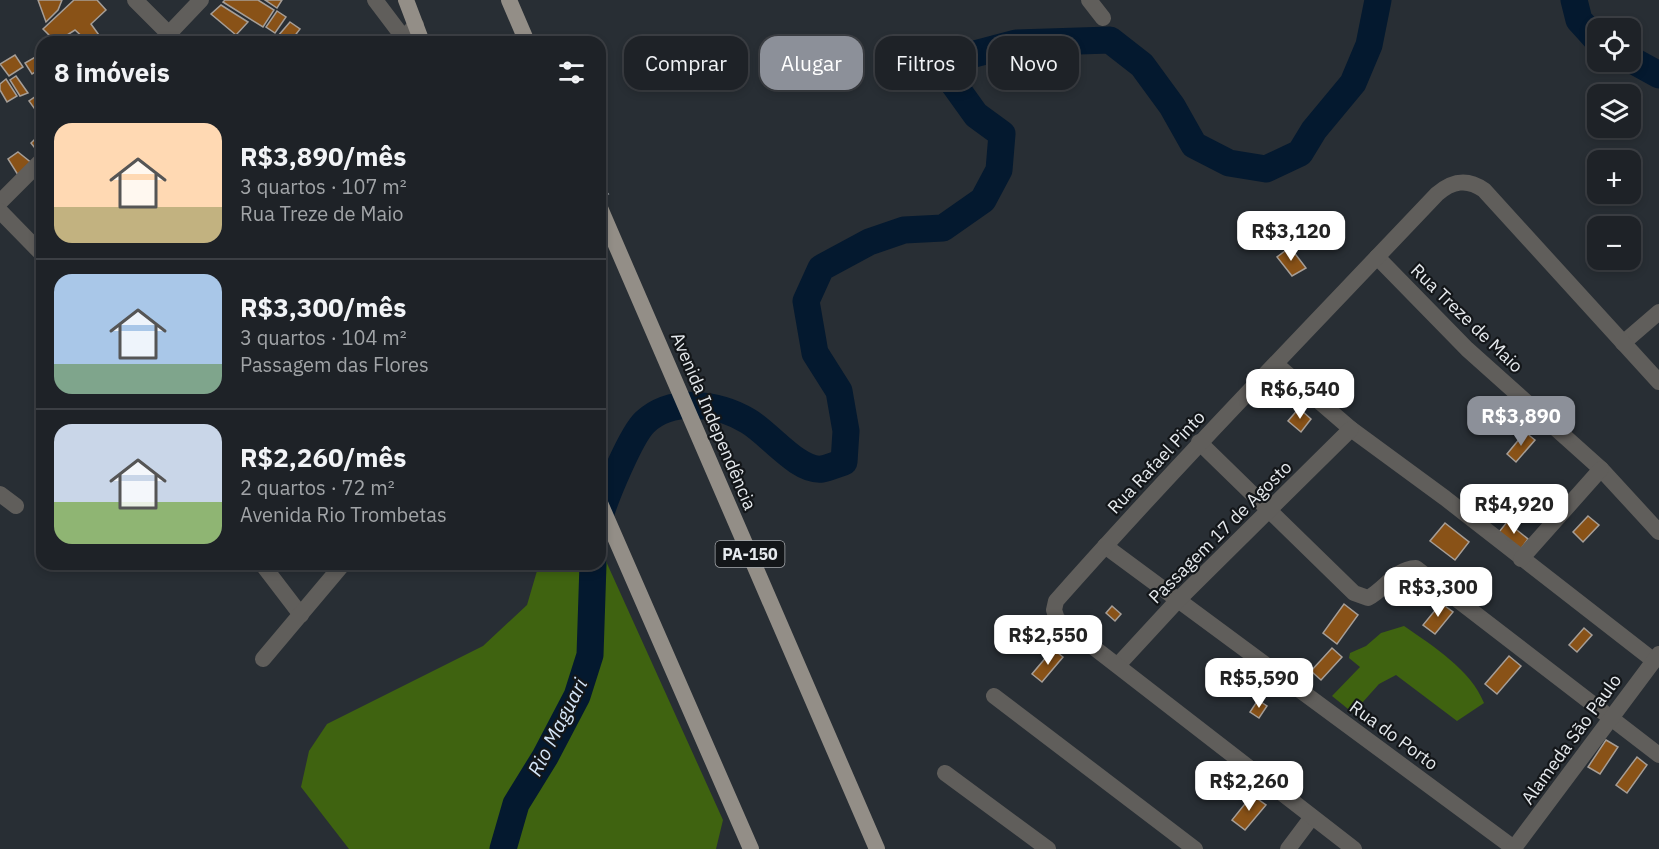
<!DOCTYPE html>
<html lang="pt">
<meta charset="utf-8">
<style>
body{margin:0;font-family:"IBM Plex Sans",sans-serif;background:#262a2f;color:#f1f3f6;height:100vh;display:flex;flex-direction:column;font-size:22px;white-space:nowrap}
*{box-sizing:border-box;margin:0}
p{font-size:20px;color:#a1a4a7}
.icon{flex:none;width:33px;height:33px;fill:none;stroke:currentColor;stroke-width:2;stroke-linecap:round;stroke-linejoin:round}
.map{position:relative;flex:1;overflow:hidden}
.details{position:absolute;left:36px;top:36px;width:570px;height:534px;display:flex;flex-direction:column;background:#1e2227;border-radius:18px;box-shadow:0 3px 9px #0003,0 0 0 2px #3c3f44}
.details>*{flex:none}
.top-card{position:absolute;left:624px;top:36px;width:570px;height:54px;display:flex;gap:12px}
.fabs{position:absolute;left:1587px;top:18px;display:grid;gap:12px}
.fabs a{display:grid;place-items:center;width:54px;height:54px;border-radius:12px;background:#1e2227;box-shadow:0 3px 9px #0003,0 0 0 2px #3c3f44;font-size:30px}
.price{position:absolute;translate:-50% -51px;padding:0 14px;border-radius:12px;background:#fff;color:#222;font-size:20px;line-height:39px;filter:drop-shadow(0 2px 3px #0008)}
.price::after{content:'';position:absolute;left:50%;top:36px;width:18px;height:14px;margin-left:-9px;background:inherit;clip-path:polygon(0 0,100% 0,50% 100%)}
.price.on{background:#8c9099;color:#fff}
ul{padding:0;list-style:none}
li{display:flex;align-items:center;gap:18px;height:150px;padding:0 18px}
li+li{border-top:2px solid #3c3f44}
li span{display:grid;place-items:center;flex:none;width:168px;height:120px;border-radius:18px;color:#555}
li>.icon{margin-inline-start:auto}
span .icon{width:72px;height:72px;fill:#fffc;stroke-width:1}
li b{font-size:26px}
h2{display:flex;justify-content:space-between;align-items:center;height:72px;padding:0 18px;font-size:26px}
.chip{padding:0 21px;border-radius:18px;background:#1e2227;box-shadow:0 3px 9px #0003,0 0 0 2px #3c3f44;font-size:21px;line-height:54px}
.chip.on{background:#8c9099;color:#fff}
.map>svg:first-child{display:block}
.green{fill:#3f6310}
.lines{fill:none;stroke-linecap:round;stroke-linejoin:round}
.river{stroke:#04192f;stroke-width:27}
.building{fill:#895217;stroke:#a69e97;stroke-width:1.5}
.path{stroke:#7f8489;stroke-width:3;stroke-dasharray:6 3;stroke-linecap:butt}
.minor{stroke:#605e5b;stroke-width:16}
.tertiary{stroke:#605e5b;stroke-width:16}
.primary{stroke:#938e87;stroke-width:16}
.labels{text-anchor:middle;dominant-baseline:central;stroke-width:4.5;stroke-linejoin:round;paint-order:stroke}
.shield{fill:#131619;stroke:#a7aaae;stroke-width:1.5}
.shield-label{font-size:16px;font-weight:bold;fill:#e6eaee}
.street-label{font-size:18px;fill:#e6eaee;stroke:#131619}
.water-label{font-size:20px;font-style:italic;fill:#d4e5f8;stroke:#131619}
</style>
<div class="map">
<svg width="1659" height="849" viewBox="0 0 1659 849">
<rect width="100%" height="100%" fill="#282e34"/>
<g class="green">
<path d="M600,548L723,820L716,849H349L301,787L309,751L327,724L483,646L527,605L539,564H600Z"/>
<path d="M1404,626C1433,646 1471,670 1484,703L1457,721L1396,675L1379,684L1353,713L1332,696L1360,667L1349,658L1350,653L1366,646L1381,633Z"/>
</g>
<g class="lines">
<g class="river">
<path d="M1574,0L1579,20L1598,41"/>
<path d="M1630,59L1659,75"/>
<path d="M600,516C606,496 631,435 645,422C672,397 718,403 748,421C769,433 798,472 822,469C829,468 837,464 844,462L846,431L839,391L815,353L806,301L821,268L869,242L904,230L943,228L983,200L999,170L1002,134L976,115L948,76L963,57L1016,43L1110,40L1142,65L1172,106L1194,145L1229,163L1266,169L1300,153L1314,130L1353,83L1369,45L1378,0"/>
<path d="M503,849L516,804L545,757L577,696L590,655L593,564"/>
</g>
</g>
<g class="building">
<path d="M38,0H62L58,10L46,22Z"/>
<path d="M74,0H97L106,10L91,24L104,42H88L75,30L56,42L43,29Z"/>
<path d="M225,0H258L274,10L263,27L223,2Z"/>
<path d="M265,0H282L277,8Z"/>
<path d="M221,5L248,22L236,35L211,14Z"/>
<path d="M277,11L286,17L275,33L266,27Z"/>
<path d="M290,22L300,29L290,42H286L278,36Z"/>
<path d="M15,55L23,67L9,76L0,64Z"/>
<path d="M37,56L42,68L32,74L25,63Z"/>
<path d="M16,76L28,93L20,96L10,80Z"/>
<path d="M6,79L17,96L7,102L0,90V84Z"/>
<path d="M42,92V119L29,101Z"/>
<path d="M42,132V151L38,152L31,143Z"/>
<path d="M18,152L33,164L18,175L8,159Z"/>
<path d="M1290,247L1306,268L1292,276L1277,257Z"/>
<path d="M1299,408L1311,419L1301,432L1288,421Z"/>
<path d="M1525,432L1535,440L1516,462L1507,454Z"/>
<path d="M1588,516L1599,525L1583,542L1573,532Z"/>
<path d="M1507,522L1528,539L1521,549L1499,532Z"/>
<path d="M1445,523L1469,542L1455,560L1430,541Z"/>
<path d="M1441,603L1453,612L1435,634L1423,625Z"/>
<path d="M1344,604L1358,615L1337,644L1323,633Z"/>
<path d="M1112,606L1121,614L1115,621L1106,613Z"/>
<path d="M1584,628L1592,635L1577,652L1569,645Z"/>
<path d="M1332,648L1342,657L1321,680L1311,671Z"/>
<path d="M1053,649L1063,657L1042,682L1032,674Z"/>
<path d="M1509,656L1521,666L1497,694L1485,684Z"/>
<path d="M1258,700L1267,706L1259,718L1250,712Z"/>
<path d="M1606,740L1618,747L1600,774L1588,767Z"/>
<path d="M1637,757L1647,765L1627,793L1616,785Z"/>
<path d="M1252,795L1266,805L1245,830L1232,820Z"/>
</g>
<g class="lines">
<path class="path" d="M600,177L608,195"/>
<g class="minor">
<path d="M135,0L177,42"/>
<path d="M375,0L403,37"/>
<path d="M1089,0L1103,18"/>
<path d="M162,41L201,0"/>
<path d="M0,202L42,160"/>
<path d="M1377,257L1467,349L1601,469L1659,532"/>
<path d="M1623,343L1659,312"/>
<path d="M1277,365L1351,429L1445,498L1653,660"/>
<path d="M1199,442L1354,593L1368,598C1385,589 1395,569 1416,568L1659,755"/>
<path d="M0,494L16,506"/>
<path d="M1105,546L1515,849"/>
<path d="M1521,559L1601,469"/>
<path d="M262,564L301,615"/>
<path d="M263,659L343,564"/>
<path d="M1118,665L1178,600L1351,429"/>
<path d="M994,696L1195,849"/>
<path d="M945,773L1048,849"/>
<path d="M1514,848L1659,654"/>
<path d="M1288,849L1312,817"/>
<path d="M1354,849L1057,619L1054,610L1056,601C1179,462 1309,329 1437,194C1452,181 1467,178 1484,190L1659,382"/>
</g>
<g class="tertiary">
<path d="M400,42L416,25"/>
<path d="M0,211L42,254"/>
</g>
<g class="primary">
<path d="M406,0L422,42"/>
<path d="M509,0L527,42"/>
<path d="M600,208L877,849"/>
<path d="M600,503L751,849"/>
</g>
</g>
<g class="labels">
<rect class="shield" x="715.5" y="541" width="69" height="26" rx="4.5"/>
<g class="shield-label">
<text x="750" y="554">PA-150</text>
</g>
<g class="street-label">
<text transform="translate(1467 318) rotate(44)">Rua Treze de Maio</text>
<text transform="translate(714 421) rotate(67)">Avenida Independência</text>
<text transform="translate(1156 462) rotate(-47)">Rua Rafael Pinto</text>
<text transform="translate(1220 532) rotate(-45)">Passagem 17 de Agosto</text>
<text transform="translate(1394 735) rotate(36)">Rua do Porto</text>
<text transform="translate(1571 739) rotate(-54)">Alameda São Paulo</text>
</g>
<g class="water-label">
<text transform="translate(557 727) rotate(-63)">Rio Maguari</text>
</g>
</g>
</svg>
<div class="fabs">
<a><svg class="icon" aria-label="locate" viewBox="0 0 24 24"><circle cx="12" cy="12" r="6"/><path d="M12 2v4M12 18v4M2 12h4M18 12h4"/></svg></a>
<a><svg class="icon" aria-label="layers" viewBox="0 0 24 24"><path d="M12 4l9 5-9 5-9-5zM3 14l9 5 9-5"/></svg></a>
<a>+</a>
<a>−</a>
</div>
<b class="price" style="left:1291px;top:262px">R$3,120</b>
<b class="price" style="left:1300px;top:420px">R$6,540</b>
<b class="price on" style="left:1521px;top:447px">R$3,890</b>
<b class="price" style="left:1514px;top:535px">R$4,920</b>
<b class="price" style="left:1438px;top:618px">R$3,300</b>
<b class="price" style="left:1048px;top:666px">R$2,550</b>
<b class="price" style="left:1259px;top:709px">R$5,590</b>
<b class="price" style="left:1249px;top:812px">R$2,260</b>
<div class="top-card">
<a class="chip">Comprar</a>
<a class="chip on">Alugar</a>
<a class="chip">Filtros</a>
<a class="chip">Novo</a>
</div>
<section class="details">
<h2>8 imóveis<svg class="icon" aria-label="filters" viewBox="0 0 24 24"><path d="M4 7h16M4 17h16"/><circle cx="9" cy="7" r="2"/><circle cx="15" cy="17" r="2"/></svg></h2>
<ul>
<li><span style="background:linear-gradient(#ffd9b3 70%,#c2b280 0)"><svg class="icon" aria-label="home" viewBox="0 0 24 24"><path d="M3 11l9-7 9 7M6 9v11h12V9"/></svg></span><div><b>R$3,890/mês</b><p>3 quartos · 107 m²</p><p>Rua Treze de Maio</p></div></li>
<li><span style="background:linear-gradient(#a9c7e8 75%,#7fa58c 0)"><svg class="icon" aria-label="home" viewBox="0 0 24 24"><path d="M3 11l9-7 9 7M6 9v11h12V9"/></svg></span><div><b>R$3,300/mês</b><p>3 quartos · 104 m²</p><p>Passagem das Flores</p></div></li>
<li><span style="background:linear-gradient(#c9d6e8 65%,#8fb573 0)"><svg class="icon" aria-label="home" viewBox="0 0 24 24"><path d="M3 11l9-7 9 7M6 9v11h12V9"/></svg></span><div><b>R$2,260/mês</b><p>2 quartos · 72 m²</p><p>Avenida Rio Trombetas</p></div></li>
</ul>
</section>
</div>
